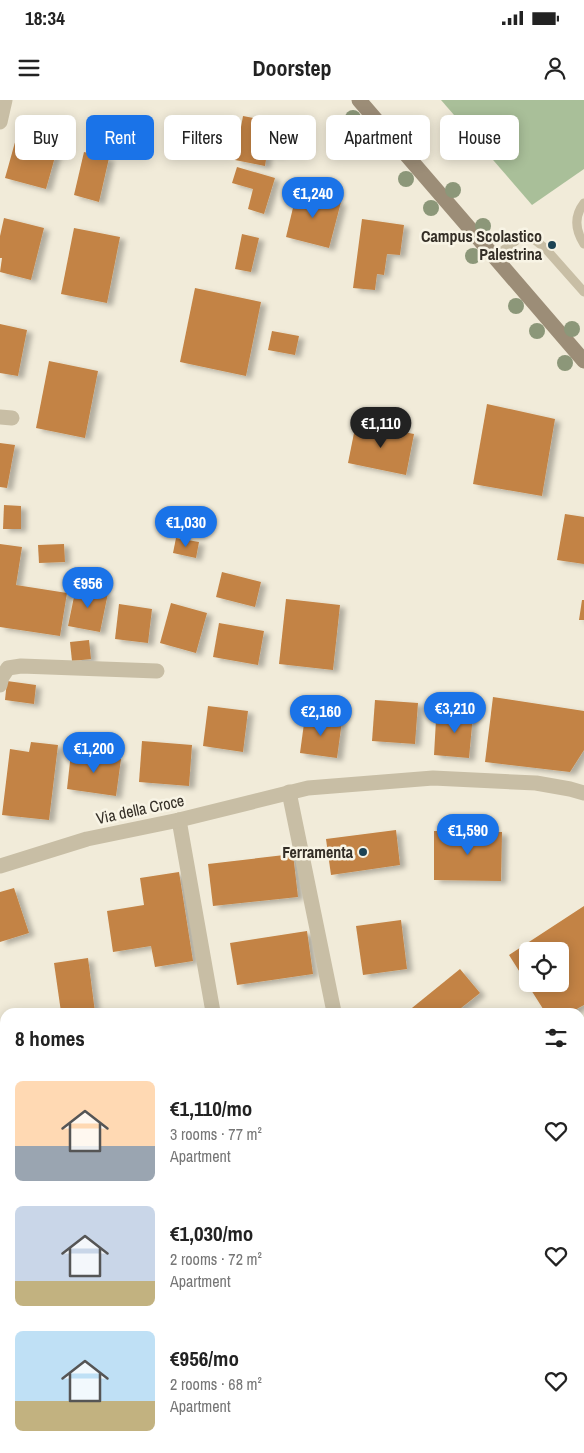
<!DOCTYPE html>
<meta charset="utf-8">
<style>
body{margin:0;font-family:"Archivo Narrow",sans-serif;background:#f6f6f6;color:#222;height:100vh;display:flex;flex-direction:column;font-size:19px;white-space:nowrap}
*{box-sizing:border-box;margin:0}
p{font-size:16px;color:#767676}
.icon{flex:none;width:28px;height:28px;fill:none;stroke:currentColor;stroke-width:2;stroke-linecap:round;stroke-linejoin:round}
.map{position:relative;flex:1;overflow:hidden}
.sheet{position:absolute;left:0px;top:908px;width:585px;height:446px;display:flex;flex-direction:column;background:#fff;border-radius:15px 15px 0 0;box-shadow:0 2px 12px #0003}
.sheet>*{flex:none}
.banner{position:absolute;left:15px;top:15px;width:555px;height:45px;display:flex;gap:10px}
.controls{position:absolute;left:519px;top:842px;display:grid;gap:10px}
.controls a{display:grid;place-items:center;width:50px;height:50px;border-radius:8px;background:#fff;box-shadow:0 2px 12px #0003;font-size:25px}
.price{position:absolute;translate:-50% -42px;padding:0 11px;border-radius:18px;background:#1a73e8;color:#fff;font-size:16px;line-height:32px;filter:drop-shadow(0 1px 2px #0008)}
.price::after{content:'';position:absolute;left:50%;top:30px;width:15px;height:11px;margin-left:-8px;background:inherit;clip-path:polygon(0 0,100% 0,50% 100%)}
.price.on{background:#222;color:#fff}
ul{padding:0;list-style:none}
li{display:flex;align-items:center;gap:15px;height:125px;padding:0 15px}
li span{display:grid;place-items:center;flex:none;width:140px;height:100px;border-radius:8px;color:#555}
li>.icon{margin-inline-start:auto}
span .icon{width:60px;height:60px;fill:#fffc;stroke-width:1}
li b{font-size:21px}
h2{display:flex;justify-content:space-between;align-items:center;height:60px;padding:0 15px;font-size:21px}
.tag{padding:0 18px;border-radius:8px;background:#fff;box-shadow:0 2px 12px #0003;font-size:18px;line-height:45px}
.tag.on{background:#1a73e8;color:#fff}
.status{display:flex;justify-content:space-between;align-items:center;height:35px;padding:0 25px;background:#fff;direction:ltr}
.status svg{height:14px;fill:currentColor}
header{display:flex;justify-content:space-between;align-items:center;height:65px;padding:0 15px;background:#fff;font-size:22px;font-weight:700}
.map>svg:first-child{display:block}
.green{fill:#a9bf99}
.building{fill:#c38344;fill-rule:evenodd;filter:url(#shadow)}
.lines{fill:none;stroke-linecap:round;stroke-linejoin:round}
.lane{stroke:#c8bea5;stroke-width:9}
.street{stroke:#c8bea5;stroke-width:15}
.secondary{stroke:#9c8d77;stroke-width:15}
.tree{fill:#8c9779}
.poi-dot{fill:#1d4354;stroke:#f8f4e5;stroke-width:2}
.labels{text-anchor:middle;dominant-baseline:central;stroke-width:5;stroke-linejoin:round;paint-order:stroke}
.poi-label{font-size:16px;font-weight:bold;fill:#342e26;stroke:#f8f4e5;text-anchor:end}
.street-label{font-size:16px;fill:#342e26;stroke:#f8f4e5}
</style>
<div class="status"><b>18:34</b><svg viewBox="0 0 49 12"><path d="M0 12V9h3v3zM5 12V6h3v6zM10 12V3h3v9zM15 12V0h3v12zM26 1h20v11H26zM47 4h2v5h-2z"/></svg></div>
<header><svg class="icon" aria-label="menu" viewBox="0 0 24 24"><path d="M4 6h16M4 12h16M4 18h16"/></svg>Doorstep<svg class="icon" aria-label="person" viewBox="0 0 24 24"><circle cx="12" cy="8" r="4"/><path d="M4 21q1-7 8-7t8 7"/></svg></header>
<div class="map">
<svg width="584" height="1353" viewBox="0 0 584 1353">
<defs>
<filter id="shadow"><feDropShadow dx="5.5" dy="3" stdDeviation="2.5" flood-color="#0004"/></filter>
</defs>
<rect width="100%" height="100%" fill="#f1ebd9"/>
<path class="green" d="M441,0H584V69L532,105Z"/>
<g class="building">
<path d="M243,16L274,22L272,31L283,33L279,55L267,53L265,66L235,60Z"/>
<path d="M19,28L60,39L46,89L5,78Z"/>
<path d="M84,52L109,58L99,102L74,95Z"/>
<path d="M237,67L275,78L264,114L248,109L253,89L232,83Z"/>
<path d="M297,91L341,102L329,148L286,137Z"/>
<path d="M4,118L44,128L31,180L0,172L2,158H0V136Z"/>
<path d="M362,119L404,125L400,155L387,154L384,175L377,174L375,190L353,188Z"/>
<path d="M74,128L120,137L107,203L61,194Z"/>
<path d="M242,134L259,138L251,172L235,169Z"/>
<path d="M195,188L261,202L246,276L180,262Z"/>
<path d="M0,224L27,230L18,276L0,273Z"/>
<path d="M272,231L299,236L295,255L268,250Z"/>
<path d="M49,261L98,271L85,338L36,328Z"/>
<path d="M487,304L555,319L542,396L473,384Z"/>
<path d="M356,323L414,334L406,375L348,363Z"/>
<path d="M0,343L15,345L7,388L0,387Z"/>
<path d="M4,405L21,406V429H3Z"/>
<path d="M565,414L584,417V464L557,460Z"/>
<path d="M176,438L199,442L196,458L173,453Z"/>
<path d="M0,444L22,447L16,485L67,493L60,536L0,527Z"/>
<path d="M64,444L65,462L39,463L38,445Z"/>
<path d="M222,472L261,482L255,507L216,497Z"/>
<path d="M76,487L108,493L100,532L68,526Z"/>
<path d="M286,499L340,505L333,570L279,564Z"/>
<path d="M582,500H584V520H579Z"/>
<path d="M171,503L207,513L196,553L160,543Z"/>
<path d="M119,504L152,509L148,543L115,539Z"/>
<path d="M219,523L264,531L258,565L213,557Z"/>
<path d="M89,540L91,559L72,561L70,542Z"/>
<path d="M7,581L36,585L34,604L5,600Z"/>
<path d="M493,597L584,611V650L570,672L485,662Z"/>
<path d="M375,600L418,603L415,644L372,641Z"/>
<path d="M457,603L474,604L469,658L434,655L436,620L456,621Z"/>
<path d="M208,606L248,611L243,652L203,646Z"/>
<path d="M305,616L342,621L337,658L300,653Z"/>
<path d="M142,641L192,645L189,686L139,682Z"/>
<path d="M31,642L58,645L49,720L2,715L10,649L29,652Z"/>
<path d="M71,653L121,659L116,696L67,689Z"/>
<path d="M396,730L400,765L331,775L326,739Z"/>
<path d="M434,731L502,732L501,781L434,780Z"/>
<path d="M293,754L298,797L213,806L208,764Z"/>
<path d="M179,772L193,861L155,867L151,846L113,852L107,811L144,805L140,778Z"/>
<path d="M14,788L29,833L0,842V792Z"/>
<path d="M584,806V905L571,912H545L509,855ZM528,851H560V884H528Z"/>
<path d="M401,820L407,869L363,875L356,826Z"/>
<path d="M307,831L313,874L237,885L230,843Z"/>
<path d="M88,858L95,912H61L54,863Z"/>
<path d="M460,869L480,893L456,912H407Z"/>
<path d="M5,953V997L0,991V958Z"/>
<path d="M0,1035L5,1039V1058L0,1064Z"/>
<path d="M584,1191V1215L580,1209V1193Z"/>
<path d="M5,1233V1263L0,1255V1236Z"/>
<path d="M325,1349H365L359,1353H328Z"/>
</g>
<g class="lines">
<g class="lane">
<path d="M584,103C574,116 575,130 584,144"/>
<path d="M494,157L521,137H531L545,148L584,192"/>
</g>
<g class="street">
<path d="M0,22L5,0"/>
<path d="M0,317L12,318"/>
<path d="M0,585L2,577L8,568L21,566L157,571"/>
<path d="M289,692L334,912"/>
<path d="M179,720L213,912"/>
<path d="M0,766L87,739L179,720L308,688L433,678L536,683L570,689L584,693"/>
<path d="M0,1100C7,1108 3,1117 0,1126"/>
<path d="M238,1349L242,1353"/>
<path d="M275,1349L279,1353"/>
</g>
<path class="secondary" d="M359,0L584,261"/>
</g>
<g class="tree">
<circle cx="353" cy="18" r="8"/>
<circle cx="414" cy="45" r="8"/>
<circle cx="406" cy="79" r="8"/>
<circle cx="453" cy="90" r="8"/>
<circle cx="431" cy="108" r="8"/>
<circle cx="483" cy="126" r="8"/>
<circle cx="473" cy="156" r="8"/>
<circle cx="516" cy="206" r="8"/>
<circle cx="572" cy="229" r="8"/>
<circle cx="537" cy="231" r="8"/>
<circle cx="565" cy="263" r="8"/>
</g>
<g class="poi-dot">
<circle cx="552" cy="145" r="5"/>
<circle cx="363" cy="752" r="5"/>
</g>
<g class="labels">
<g class="poi-label">
<text x="542" y="136">Campus Scolastico<tspan x="542" dy="18">Palestrina</tspan></text>
<text x="353" y="752">Ferramenta</text>
</g>
<g class="street-label">
<text transform="translate(140 709) rotate(-12)">Via della Croce</text>
</g>
</g>
</svg>
<div class="controls">
<a><svg class="icon" aria-label="locate" viewBox="0 0 24 24"><circle cx="12" cy="12" r="6"/><path d="M12 2v4M12 18v4M2 12h4M18 12h4"/></svg></a>
</div>
<b class="price" style="left:313px;top:119px">€1,240</b>
<b class="price on" style="left:381px;top:349px">€1,110</b>
<b class="price" style="left:186px;top:448px">€1,030</b>
<b class="price" style="left:88px;top:509px">€956</b>
<b class="price" style="left:455px;top:634px">€3,210</b>
<b class="price" style="left:321px;top:637px">€2,160</b>
<b class="price" style="left:94px;top:674px">€1,200</b>
<b class="price" style="left:468px;top:756px">€1,590</b>
<div class="banner">
<a class="tag">Buy</a>
<a class="tag on">Rent</a>
<a class="tag">Filters</a>
<a class="tag">New</a>
<a class="tag">Apartment</a>
<a class="tag">House</a>
</div>
<section class="sheet">
<h2>8 homes<svg class="icon" aria-label="filters" viewBox="0 0 24 24"><path d="M4 7h16M4 17h16"/><circle cx="9" cy="7" r="2"/><circle cx="15" cy="17" r="2"/></svg></h2>
<ul>
<li><span style="background:linear-gradient(#ffd9b3 65%,#9aa5b1 0)"><svg class="icon" aria-label="home" viewBox="0 0 24 24"><path d="M3 11l9-7 9 7M6 9v11h12V9"/></svg></span><div><b>€1,110/mo</b><p>3 rooms · 77 m²</p><p>Apartment</p></div><svg class="icon" aria-label="heart" viewBox="0 0 24 24"><path d="M12 20l-8-8c-3-5 5-10 8-4 3-6 11-1 8 4z"/></svg></li>
<li><span style="background:linear-gradient(#c9d6e8 75%,#c2b280 0)"><svg class="icon" aria-label="home" viewBox="0 0 24 24"><path d="M3 11l9-7 9 7M6 9v11h12V9"/></svg></span><div><b>€1,030/mo</b><p>2 rooms · 72 m²</p><p>Apartment</p></div><svg class="icon" aria-label="heart" viewBox="0 0 24 24"><path d="M12 20l-8-8c-3-5 5-10 8-4 3-6 11-1 8 4z"/></svg></li>
<li><span style="background:linear-gradient(#bfe0f5 70%,#c2b280 0)"><svg class="icon" aria-label="home" viewBox="0 0 24 24"><path d="M3 11l9-7 9 7M6 9v11h12V9"/></svg></span><div><b>€956/mo</b><p>2 rooms · 68 m²</p><p>Apartment</p></div><svg class="icon" aria-label="heart" viewBox="0 0 24 24"><path d="M12 20l-8-8c-3-5 5-10 8-4 3-6 11-1 8 4z"/></svg></li>
</ul>
</section>
</div>
